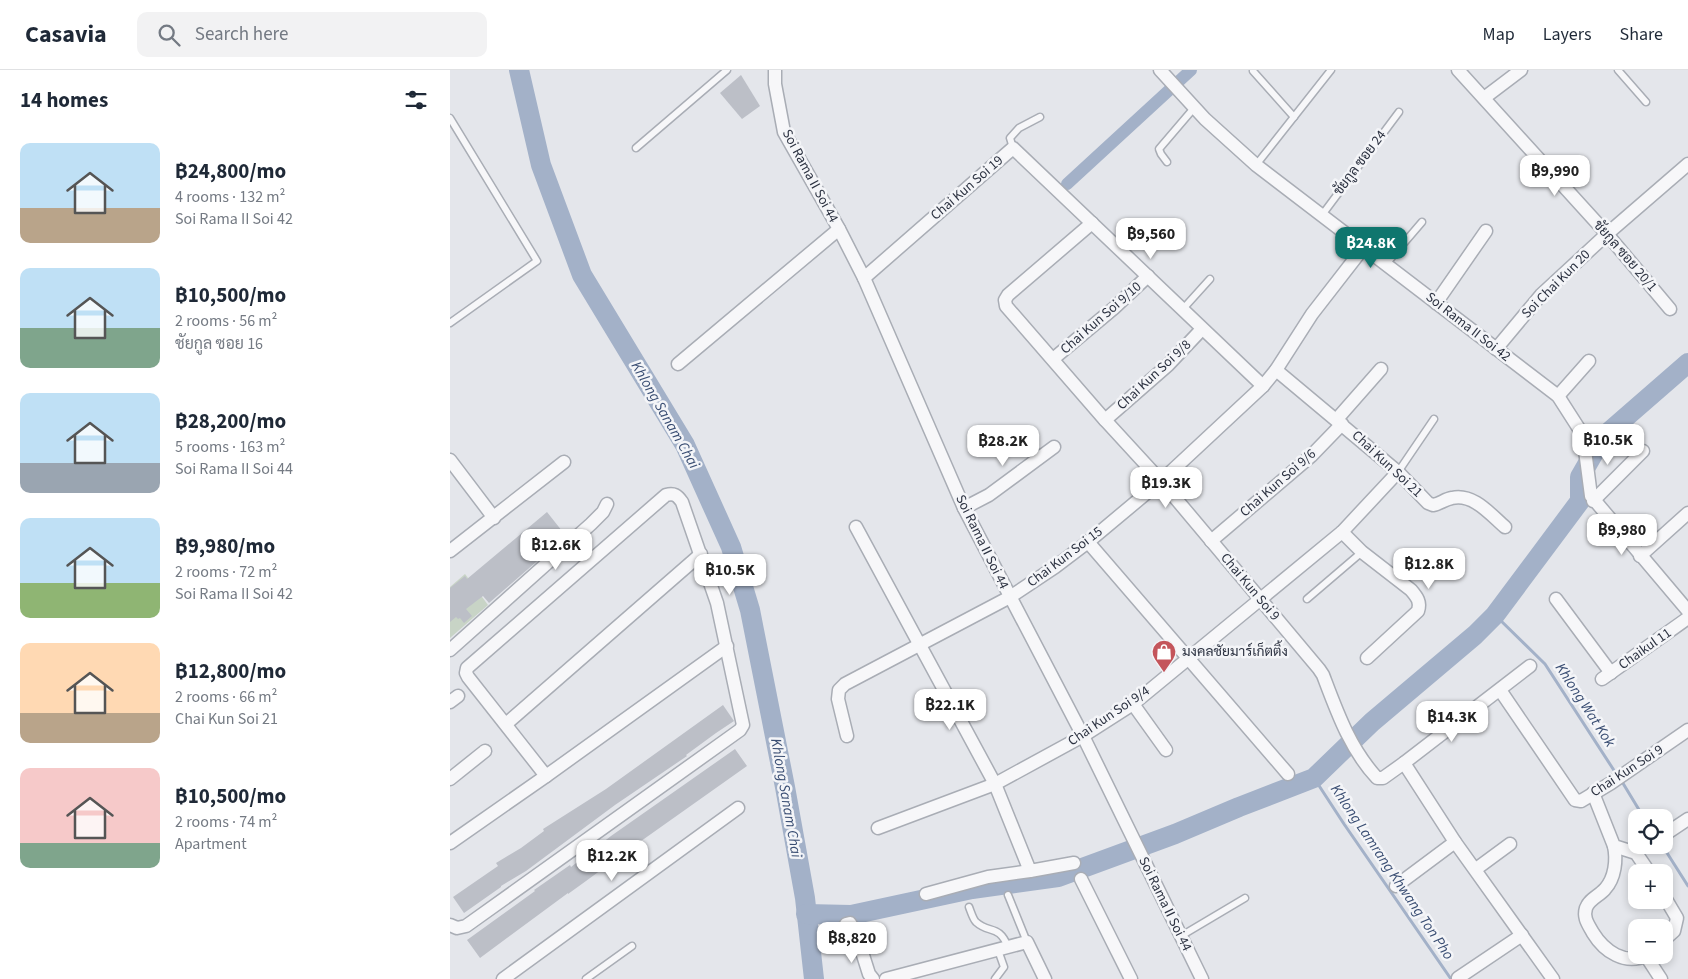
<!DOCTYPE html>
<meta charset="utf-8">
<style>
body{margin:0;font-family:"Source Sans 3",Sarabun,sans-serif;background:#f2f2f3;color:#1f2937;height:100vh;display:flex;flex-direction:column;font-size:19px;white-space:nowrap}
*{box-sizing:border-box;margin:0}
p{font-size:16px;color:#747a83}
.icon{flex:none;width:28px;height:28px;fill:none;stroke:currentColor;stroke-width:2;stroke-linecap:round;stroke-linejoin:round}
.map{position:relative;flex:1;overflow:hidden}
.side{display:flex;flex-direction:column;background:#fff;width:450px}
.side>*{flex:none}
.controls{position:absolute;left:1178px;top:739px;display:grid;gap:10px}
.controls a{display:grid;place-items:center;width:45px;height:45px;border-radius:10px;background:#fff;box-shadow:0 2px 8px #0003;font-size:25px}
.price{position:absolute;translate:-50% -42px;padding:0 11px;border-radius:10px;background:#fff;color:#222;font-size:16px;line-height:32px;filter:drop-shadow(0 1px 2px #0008)}
.price::after{content:'';position:absolute;left:50%;top:30px;width:15px;height:11px;margin-left:-8px;background:inherit;clip-path:polygon(0 0,100% 0,50% 100%)}
.price.on{background:#0f766e;color:#fff}
ul{padding:0;list-style:none}
li{display:flex;align-items:center;gap:15px;height:125px;padding:0 20px}
li span{display:grid;place-items:center;flex:none;width:140px;height:100px;border-radius:10px;color:#555}
li>.icon{margin-inline-start:auto}
span .icon{width:60px;height:60px;fill:#fffc;stroke-width:1}
li b{font-size:21px}
h2{display:flex;justify-content:space-between;align-items:center;height:60px;padding:0 20px;font-size:21px}
header{display:flex;align-items:center;gap:30px;box-sizing:border-box;height:70px;padding:0 25px;background:#fff;border-bottom:1px solid #e0e1e3}
header strong{font-size:24px}
nav{display:flex;gap:28px;margin-inline-start:auto;font-size:18px}
.search{width:350px;height:45px;background:#f2f2f3;display:flex;align-items:center;gap:12px;box-sizing:border-box;padding:0 18px;border-radius:10px;color:#747a83;font-size:19px}
main{display:flex;flex:1;min-height:0}
.map>svg:first-child{display:block}
.green{fill:#c8d4c6}
.lines{fill:none;stroke-linecap:round;stroke-linejoin:round}
.stream{stroke:#a3b1c8;stroke-width:3}
.canal{stroke:#a3b1c8;stroke-width:12}
.river{stroke:#a3b1c8;stroke-width:20}
.building{fill:#bcbfc7}
.service-casing{stroke:#a9adb5;stroke-width:9}
.minor-casing{stroke:#a9adb5;stroke-width:15}
.service{stroke:#f7f7f9;stroke-width:6}
.minor{stroke:#f7f7f9;stroke-width:12}
.labels{text-anchor:middle;dominant-baseline:central;stroke-width:5;stroke-linejoin:round;paint-order:stroke}
.street-label{font-size:14px;fill:#2d3342;stroke:#f4f5f8}
.poi-label{font-size:14px;fill:#2d3342;stroke:#f4f5f8;text-anchor:start}
.water-label{font-size:15px;font-style:italic;fill:#3a4e73;stroke:#f4f5f8}
</style>
<header>
<strong>Casavia</strong>
<div class="search"><svg class="icon" aria-label="search" viewBox="0 0 24 24"><circle cx="10" cy="10" r="6"/><path d="M15 15l6 6"/></svg>Search here</div>
<nav><a>Map</a><a>Layers</a><a>Share</a></nav>
</header>
<main>
<section class="side">
<h2>14 homes<svg class="icon" aria-label="filters" viewBox="0 0 24 24"><path d="M4 7h16M4 17h16"/><circle cx="9" cy="7" r="2"/><circle cx="15" cy="17" r="2"/></svg></h2>
<ul>
<li><span style="background:linear-gradient(#bfe0f5 65%,#b9a48a 0)"><svg class="icon" aria-label="home" viewBox="0 0 24 24"><path d="M3 11l9-7 9 7M6 9v11h12V9"/></svg></span><div><b>฿24,800/mo</b><p>4 rooms · 132 m²</p><p>Soi Rama II Soi 42</p></div></li>
<li><span style="background:linear-gradient(#bfe0f5 60%,#7fa58c 0)"><svg class="icon" aria-label="home" viewBox="0 0 24 24"><path d="M3 11l9-7 9 7M6 9v11h12V9"/></svg></span><div><b>฿10,500/mo</b><p>2 rooms · 56 m²</p><p>ชัยกูล ซอย 16</p></div></li>
<li><span style="background:linear-gradient(#bfe0f5 70%,#9aa5b1 0)"><svg class="icon" aria-label="home" viewBox="0 0 24 24"><path d="M3 11l9-7 9 7M6 9v11h12V9"/></svg></span><div><b>฿28,200/mo</b><p>5 rooms · 163 m²</p><p>Soi Rama II Soi 44</p></div></li>
<li><span style="background:linear-gradient(#bfe0f5 65%,#8fb573 0)"><svg class="icon" aria-label="home" viewBox="0 0 24 24"><path d="M3 11l9-7 9 7M6 9v11h12V9"/></svg></span><div><b>฿9,980/mo</b><p>2 rooms · 72 m²</p><p>Soi Rama II Soi 42</p></div></li>
<li><span style="background:linear-gradient(#ffd9b3 70%,#b9a48a 0)"><svg class="icon" aria-label="home" viewBox="0 0 24 24"><path d="M3 11l9-7 9 7M6 9v11h12V9"/></svg></span><div><b>฿12,800/mo</b><p>2 rooms · 66 m²</p><p>Chai Kun Soi 21</p></div></li>
<li><span style="background:linear-gradient(#f6c9c9 75%,#7fa58c 0)"><svg class="icon" aria-label="home" viewBox="0 0 24 24"><path d="M3 11l9-7 9 7M6 9v11h12V9"/></svg></span><div><b>฿10,500/mo</b><p>2 rooms · 74 m²</p><p>Apartment</p></div></li>
</ul>
</section>
<div class="map">
<svg width="1238" height="909" viewBox="0 0 1238 909">
<rect width="100%" height="100%" fill="#e4e6eb"/>
<path class="green" d="M15,504L38,535L0,568V517Z"/>
<g class="lines">
<g class="stream">
<path d="M1045,545L1095,594L1167,705"/>
<path d="M864,708L894,754L1001,909"/>
<path d="M1171,710L1194,748"/>
<path d="M1212,775L1238,816"/>
</g>
<path class="canal" d="M617,114L741,0"/>
<g class="river">
<path d="M69,0L91,95L132,205L235,375L281,477L300,540L335,717L355,828L364,909"/>
<path d="M356,844L401,845L522,819L608,807L725,764L789,737L864,708L922,652L1025,565L1045,545L1130,431V407L1153,367L1238,293"/>
</g>
</g>
<g class="building">
<path d="M291,5L310,36L292,49L270,23Z"/>
<path d="M97,442L116,466L39,533L33,526L16,539L22,546L14,553L10,548L8,549L6,547L0,552V518L15,506L17,509Z"/>
<path d="M273,635L284,651L266,663L236,685L237,686L165,735L76,801L51,816V817L14,843L3,827L48,796L46,793L71,778L94,761L93,759L156,719Z"/>
<path d="M285,679L297,696L177,781L136,811L118,824V823L30,888L17,870L85,821L84,820L120,795L121,797L161,766Z"/>
</g>
<g class="lines">
<defs>
<g id="service">
<path d="M1168,0L1196,32"/>
<path d="M803,1L844,47"/>
<path d="M0,48L87,191L0,253"/>
<path d="M186,78L277,0"/>
<path d="M563,78L560,68L569,58L590,47"/>
<path d="M717,92L711,84L709,79L744,38"/>
<path d="M806,95L881,0"/>
<path d="M872,145L949,42"/>
<path d="M936,194L972,152"/>
<path d="M732,240L760,209"/>
<path d="M948,402L984,349"/>
<path d="M857,529L912,482"/>
<path d="M558,825L577,872"/>
<path d="M519,837C521,842 523,849 526,852C539,864 549,854 558,877"/>
<path d="M731,866L795,828"/>
<path d="M136,909L182,876"/>
<path d="M545,909L554,897L548,880"/>
</g>
<g id="minor">
<path d="M325,0V14L334,62L389,159L414,208L514,438L633,666L752,909"/>
<path d="M710,0L755,49L806,95L1108,326L1133,365L1141,426L1238,541"/>
<path d="M1008,0L1157,164L1220,239"/>
<path d="M1034,28L1071,0"/>
<path d="M642,153L558,225L555,230L556,236L655,350L711,411L869,599L873,605C887,642 900,679 927,708H933L954,693L1080,596"/>
<path d="M414,208L563,78L813,316"/>
<path d="M986,233L1036,161"/>
<path d="M1046,279L1091,225L1157,164L1238,94"/>
<path d="M603,289L664,238L698,206"/>
<path d="M228,294L389,159"/>
<path d="M826,300L948,402L978,433L983,435C990,434 995,429 1002,428C1023,423 1040,444 1055,457"/>
<path d="M1108,326L1139,291"/>
<path d="M887,349L931,299"/>
<path d="M655,350L718,295L752,259"/>
<path d="M0,390L44,448"/>
<path d="M1143,431L1193,381"/>
<path d="M514,438L539,425L604,377"/>
<path d="M406,457L545,714L580,801L624,793"/>
<path d="M892,462L912,482L961,520C967,527 971,532 968,541L917,588"/>
<path d="M761,471L861,386L892,354"/>
<path d="M638,472L838,704"/>
<path d="M0,481L114,392"/>
<path d="M1190,486L1238,443"/>
<path d="M1106,529L1161,603"/>
<path d="M0,580L141,454L153,442L157,434"/>
<path d="M1152,609L1238,548"/>
<path d="M1050,620L1125,730L1131,731L1161,713L1238,660"/>
<path d="M0,632L8,626"/>
<path d="M683,634L716,680"/>
<path d="M56,654L251,484"/>
<path d="M397,666L388,629L389,620L395,614L560,527L605,497L638,472L711,411L813,316L826,300L862,244L914,177"/>
<path d="M954,693L1005,772L1103,909"/>
<path d="M0,709L35,681"/>
<path d="M1143,723L1164,776L1186,783L1199,802"/>
<path d="M428,758L545,714L633,666L683,634L892,462L948,402"/>
<path d="M1214,765L1238,749"/>
<path d="M0,773L96,706L277,576"/>
<path d="M1164,776C1167,790 1165,808 1155,819C1149,826 1139,829 1136,838C1133,848 1138,854 1143,863C1154,881 1175,896 1197,885"/>
<path d="M1026,799L1060,774"/>
<path d="M631,809L681,909"/>
<path d="M946,816L1005,772"/>
<path d="M476,824L538,807L580,801"/>
<path d="M1214,826L1227,848L1224,861L1214,870"/>
<path d="M396,854L400,853L406,863L419,904L423,909"/>
<path d="M0,855L7,858L16,856L290,660L293,655L267,533L232,432C227,425 224,423 216,425L17,598L16,603L18,607L96,706"/>
<path d="M1196,886L1211,909"/>
<path d="M1008,908L1072,865"/>
<path d="M53,909L288,738"/>
<path d="M436,909L577,872L595,909"/>
</g>
</defs>
<use href="#service" class="service-casing"/>
<use href="#minor" class="minor-casing"/>
<use href="#service" class="service"/>
<use href="#minor" class="minor"/>
</g>
<defs>
<symbol id="shop-pin" viewBox="-11 -11 22 30"><path d="M0 17L-7.5 6A9.5 9.5 0 1 1 7.5 6Z" fill="#c4555b" stroke="#f4f5f8"/><path d="M-5-2.5h2.3a2.7 3.5 0 0 1 5.4 0H5L5.5 6h-11ZM-1.5-2.5h3a1.5 2.3 0 0 0-3 0Z" fill="#fff"/></symbol>
</defs>
<g fill-rule="evenodd">
<use href="#shop-pin" x="700" y="568" width="28" height="38"/>
</g>
<g class="labels">
<g class="street-label">
<text transform="translate(910 93) rotate(-53)">ชัยกูล ซอย 24</text>
<text transform="translate(360 106) rotate(62)">Soi Rama II Soi 44</text>
<text transform="translate(517 118) rotate(-41)">Chai Kun Soi 19</text>
<text transform="translate(1175 186) rotate(49)">ชัยกูล ซอย 20/1</text>
<text transform="translate(1106 214) rotate(-45)">Soi Chai Kun 20</text>
<text transform="translate(651 248) rotate(-41)">Chai Kun Soi 9/10</text>
<text transform="translate(1018 257) rotate(38)">Soi Rama II Soi 42</text>
<text transform="translate(704 305) rotate(-43)">Chai Kun Soi 9/8</text>
<text transform="translate(937 394) rotate(43)">Chai Kun Soi 21</text>
<text transform="translate(828 413) rotate(-41)">Chai Kun Soi 9/6</text>
<text transform="translate(532 472) rotate(64)">Soi Rama II Soi 44</text>
<text transform="translate(615 487) rotate(-37)">Chai Kun Soi 15</text>
<text transform="translate(800 517) rotate(50)">Chai Kun Soi 9</text>
<text transform="translate(1195 579) rotate(-35)">Chaikul 11</text>
<text transform="translate(659 646) rotate(-34)">Chai Kun Soi 9/4</text>
<text transform="translate(1177 701) rotate(-33)">Chai Kun Soi 9</text>
<text transform="translate(715 834) rotate(64)">Soi Rama II Soi 44</text>
</g>
<g class="poi-label">
<text x="732" y="582">มงคลชัยมาร์เก็ตติ้ง</text>
</g>
<g class="water-label">
<text transform="translate(215 345) rotate(60)">Khlong Sanam Chai</text>
<text transform="translate(1135 635) rotate(57)">Khlong Wat Kok</text>
<text transform="translate(336 728) rotate(80)">Khlong Sanam Chai</text>
<text transform="translate(942 802) rotate(56)">Khlong Lamrang Khwang Ton Pho</text>
</g>
</g>
</svg>
<div class="controls">
<a><svg class="icon" aria-label="locate" viewBox="0 0 24 24"><circle cx="12" cy="12" r="6"/><path d="M12 2v4M12 18v4M2 12h4M18 12h4"/></svg></a>
<a>+</a>
<a>−</a>
</div>
<b class="price" style="left:1105px;top:127px">฿9,990</b>
<b class="price" style="left:701px;top:190px">฿9,560</b>
<b class="price on" style="left:921px;top:199px">฿24.8K</b>
<b class="price" style="left:1158px;top:396px">฿10.5K</b>
<b class="price" style="left:553px;top:397px">฿28.2K</b>
<b class="price" style="left:716px;top:439px">฿19.3K</b>
<b class="price" style="left:1172px;top:486px">฿9,980</b>
<b class="price" style="left:106px;top:501px">฿12.6K</b>
<b class="price" style="left:979px;top:520px">฿12.8K</b>
<b class="price" style="left:280px;top:526px">฿10.5K</b>
<b class="price" style="left:500px;top:661px">฿22.1K</b>
<b class="price" style="left:1002px;top:673px">฿14.3K</b>
<b class="price" style="left:162px;top:812px">฿12.2K</b>
<b class="price" style="left:402px;top:894px">฿8,820</b>
</div>
</main>
